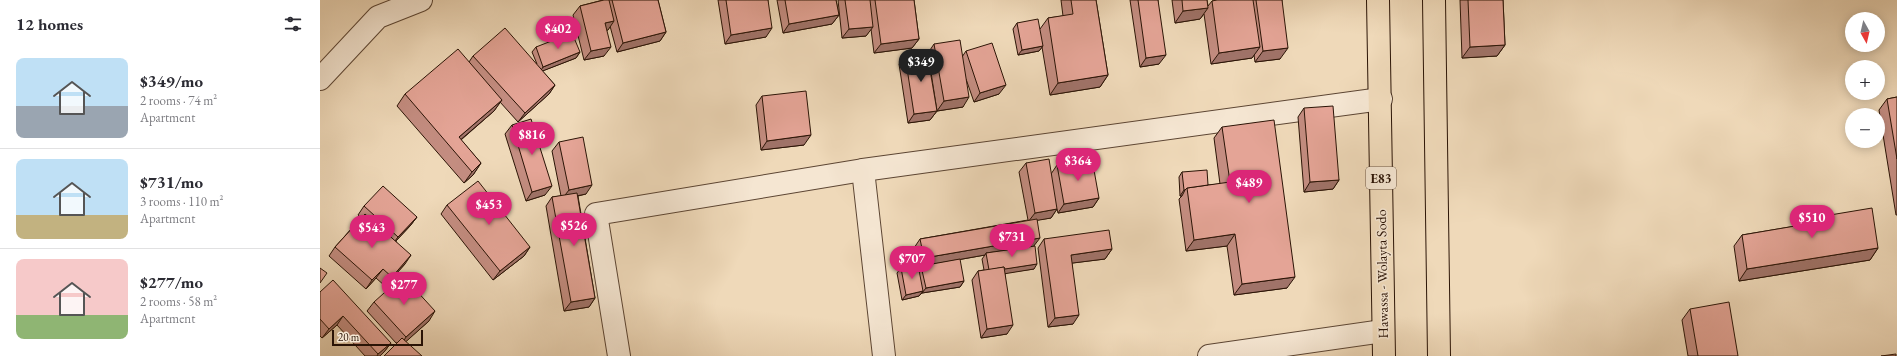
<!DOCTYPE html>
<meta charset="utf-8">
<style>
body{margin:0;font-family:"EB Garamond",serif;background:#f2f2f3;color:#2b2b33;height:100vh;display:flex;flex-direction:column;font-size:15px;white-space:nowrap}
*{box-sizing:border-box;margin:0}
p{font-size:13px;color:#7c7c81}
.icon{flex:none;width:22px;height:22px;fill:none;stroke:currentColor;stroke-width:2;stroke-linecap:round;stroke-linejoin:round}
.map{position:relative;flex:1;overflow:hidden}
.sheet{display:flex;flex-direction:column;background:#fff;width:320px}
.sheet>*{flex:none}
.needle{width:26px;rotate:172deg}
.fabs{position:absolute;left:1525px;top:12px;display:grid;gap:8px}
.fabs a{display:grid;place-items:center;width:40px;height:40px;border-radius:50%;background:#fff;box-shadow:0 2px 10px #0003;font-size:20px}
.scale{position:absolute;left:12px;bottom:10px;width:91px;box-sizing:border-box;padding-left:4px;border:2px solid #2b1406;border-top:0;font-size:11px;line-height:14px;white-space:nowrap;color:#2b1406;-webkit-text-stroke:3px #f5e6d2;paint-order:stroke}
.price{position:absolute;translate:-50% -34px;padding:0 9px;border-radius:14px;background:#db2777;color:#fff;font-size:13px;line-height:26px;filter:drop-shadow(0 1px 2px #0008)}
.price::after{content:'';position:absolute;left:50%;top:24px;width:12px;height:9px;margin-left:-6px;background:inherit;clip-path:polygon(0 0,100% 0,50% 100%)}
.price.on{background:#222;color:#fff}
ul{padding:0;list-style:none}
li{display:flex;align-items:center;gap:12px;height:100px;padding:0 16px}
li+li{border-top:1px solid #e1e1e2}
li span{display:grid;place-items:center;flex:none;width:112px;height:80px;border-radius:8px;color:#555}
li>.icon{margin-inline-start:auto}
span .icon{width:48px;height:48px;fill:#fffc;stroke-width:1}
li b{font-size:17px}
h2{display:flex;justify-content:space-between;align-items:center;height:48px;padding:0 16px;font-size:17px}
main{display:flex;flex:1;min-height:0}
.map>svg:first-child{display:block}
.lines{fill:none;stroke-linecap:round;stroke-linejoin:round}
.minor-casing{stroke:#5c4533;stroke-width:24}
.primary-casing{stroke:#2b1406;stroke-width:24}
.minor{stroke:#f5e6d2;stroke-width:22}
.primary{stroke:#efd9b9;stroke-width:22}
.wall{fill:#c48d81;stroke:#2b1406;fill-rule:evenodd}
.shaded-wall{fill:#a07369;stroke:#2b1406}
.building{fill:#e4a496;stroke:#2b1406}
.labels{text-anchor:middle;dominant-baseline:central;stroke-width:3;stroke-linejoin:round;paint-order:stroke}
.shield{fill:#f5e6d2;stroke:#685343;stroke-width:1}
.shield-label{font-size:13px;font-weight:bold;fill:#2b1406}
.street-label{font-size:14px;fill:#2b1406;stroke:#f5e6d2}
</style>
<main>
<section class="sheet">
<h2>12 homes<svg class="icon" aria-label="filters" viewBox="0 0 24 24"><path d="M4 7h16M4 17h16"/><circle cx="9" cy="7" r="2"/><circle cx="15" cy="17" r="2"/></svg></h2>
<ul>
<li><span style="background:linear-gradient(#bfe0f5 60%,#9aa5b1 0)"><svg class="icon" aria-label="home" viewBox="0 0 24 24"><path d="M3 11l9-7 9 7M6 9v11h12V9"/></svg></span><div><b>$349/mo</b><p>2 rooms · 74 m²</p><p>Apartment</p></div></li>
<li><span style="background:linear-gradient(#bfe0f5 70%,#c2b280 0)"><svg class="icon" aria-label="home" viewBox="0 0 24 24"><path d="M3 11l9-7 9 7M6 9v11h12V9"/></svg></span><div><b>$731/mo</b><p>3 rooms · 110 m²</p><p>Apartment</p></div></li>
<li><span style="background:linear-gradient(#f6c9c9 70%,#8fb573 0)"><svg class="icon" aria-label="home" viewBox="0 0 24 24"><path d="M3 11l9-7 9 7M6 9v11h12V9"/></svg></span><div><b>$277/mo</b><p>2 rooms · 58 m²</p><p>Apartment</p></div></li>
</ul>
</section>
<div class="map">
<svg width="1577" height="356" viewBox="0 0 1577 356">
<rect width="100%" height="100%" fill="#efd9b9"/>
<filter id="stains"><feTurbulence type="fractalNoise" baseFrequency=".005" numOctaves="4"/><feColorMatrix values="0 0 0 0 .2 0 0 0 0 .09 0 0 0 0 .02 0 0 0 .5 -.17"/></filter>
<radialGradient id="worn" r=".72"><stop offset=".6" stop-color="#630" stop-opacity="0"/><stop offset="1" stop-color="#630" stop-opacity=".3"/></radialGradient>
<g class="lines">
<defs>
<g id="minor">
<path d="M0,79L58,17L101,0"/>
<path d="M543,170L564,356"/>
<path d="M299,356L276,214L543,170L1061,99"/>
<path d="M889,356L1063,331"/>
</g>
<g id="primary">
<path d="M1058,0L1064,356"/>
<path d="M1114,0L1119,356"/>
</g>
</defs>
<use href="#minor" class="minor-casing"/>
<use href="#primary" class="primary-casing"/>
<use href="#minor" class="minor"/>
<use href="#primary" class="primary"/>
</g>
<g class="wall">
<path d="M283,0H338L346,32L340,41L297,52L290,26L288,30H286L284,56L264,60L253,15L260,6Z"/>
<path d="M398,0H448L446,37L405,44Z"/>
<path d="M457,0H516L519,15L512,24L463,33Z"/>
<path d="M518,0H594L599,39L592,48L554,53L551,29L546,36L522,38Z"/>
<path d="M741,0H776L788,75L780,87L730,95L722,47L719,51L698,55L693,29L697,23L720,29L728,18L743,16Z"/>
<path d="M810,0H838L839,64L820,67Z"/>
<path d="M852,0H887L888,6L892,1L897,0H962L960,59L935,62L934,55L932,58L891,64L884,14L880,19L855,23Z"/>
<path d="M1140,0H1183L1185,45L1177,56L1142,58Z"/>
<path d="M614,44L642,57L646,51L679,94L654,102L646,79L643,107L617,111L608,53Z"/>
<path d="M216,47L260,52L256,58L222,71L235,85L229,94L198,122L180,102L174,111L141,140L161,163L153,175L144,183L77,106L85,94L149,62L153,56L217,64L212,52Z"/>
<path d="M585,55L617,111L610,120L588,123L579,64Z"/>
<path d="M442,96L484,145L441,150L436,105Z"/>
<path d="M1577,97V215H1576L1559,110L1567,99Z"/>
<path d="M984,108L1019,180L1013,189L984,192L978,117Z"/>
<path d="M192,125L225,195L206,201L185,134Z"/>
<path d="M902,127L967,288L914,295L907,246L866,251L859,199L862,196H860L859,177L862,172L888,185L900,184L894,138Z"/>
<path d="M239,142L266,194L258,196L275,298L269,307L244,311L226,206L232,197L241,196L232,151Z"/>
<path d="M706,163L731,174L737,165L779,198L773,207L738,213L737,209L731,218L717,220L714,246V269L685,273L687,334L661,338L652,280L658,271L664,270L662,259L665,255L609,265L644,281L640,287L602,293L599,296L582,300L577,273L581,268L597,265L594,248L600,239L708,220L699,172ZM601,266L599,270L598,267Z"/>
<path d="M127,205L210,247L204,256L173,280L121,214Z"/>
<path d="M44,206L97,217L90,226L76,241L85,264L65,286L56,278L46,289L9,256L15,247L41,218L38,215Z"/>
<path d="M1486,219L1558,248L1550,260L1419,281L1414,246L1422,235L1482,225Z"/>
<path d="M724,239L792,249L785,259L752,263L753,324L728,327L718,248Z"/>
<path d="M0,292L71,343L64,352L60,356H45L17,325L2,338L0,336Z"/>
<path d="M54,302L109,321L86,341L76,343L47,311Z"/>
<path d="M1370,309L1418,356H1368L1362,320Z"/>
</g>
<g class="shaded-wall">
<path d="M888,8L880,19L855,23L863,11Z"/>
<path d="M519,15L512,24L463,33L469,24Z"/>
<path d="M294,21L288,30L278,33L285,23Z"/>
<path d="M553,27L546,36L522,38L529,29Z"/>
<path d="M452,28L446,37L405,44L411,35Z"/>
<path d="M346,32L340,41L297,52L303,43Z"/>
<path d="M599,39L592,48L554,53L561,44Z"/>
<path d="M1185,45L1177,56L1142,58L1150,47Z"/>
<path d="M723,46L719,51L698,55L702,50Z"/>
<path d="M291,47L284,56L264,60L271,51Z"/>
<path d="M940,47L932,58L891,64L899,53Z"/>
<path d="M968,48L960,59L935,62L943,51Z"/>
<path d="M260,52L256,58L220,72L223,67Z"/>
<path d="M846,55L839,64L820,67L826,58Z"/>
<path d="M788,75L780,87L730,95L738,83Z"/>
<path d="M235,85L229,94L198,122L205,113Z"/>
<path d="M686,85L679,94L654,102L660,93Z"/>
<path d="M649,97L643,107L617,111L624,101Z"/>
<path d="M182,100L174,111L131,148L139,137Z"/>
<path d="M617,111L610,120L588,123L594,114Z"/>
<path d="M491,135L484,145L441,150L447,141Z"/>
<path d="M161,163L153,175L144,183L152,172Z"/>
<path d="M1019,180L1013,189L984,192L990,182Z"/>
<path d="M272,185L266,194L242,199L249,190Z"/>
<path d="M232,186L225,195L206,201L212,192Z"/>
<path d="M864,190H865L862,196H860Z"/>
<path d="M779,198L773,207L738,213L744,204Z"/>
<path d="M737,209L731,218L708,222L715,213Z"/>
<path d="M97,217L90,226L71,246L78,237Z"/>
<path d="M915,234L907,246L866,251L874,240Z"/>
<path d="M720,238L713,247L666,253L665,255L597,267L604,258Z"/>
<path d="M210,247L204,256L173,280L180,271Z"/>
<path d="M1558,248L1550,260L1419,281L1427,269Z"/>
<path d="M792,249L785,259L745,264L751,255Z"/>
<path d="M91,255L85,264L65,286L72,277Z"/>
<path d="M717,264L714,269L665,277L669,271Z"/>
<path d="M63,269L56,278L46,289L52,280Z"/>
<path d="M975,277L967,288L914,295L922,284Z"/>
<path d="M644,281L640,287L602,293L606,288Z"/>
<path d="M603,291L599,296L582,300L586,295Z"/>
<path d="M275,298L269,307L244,311L251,302Z"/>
<path d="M115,311L109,321L80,347L86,337Z"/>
<path d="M759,315L753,324L728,327L735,318Z"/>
<path d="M23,316L17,325L2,338L9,329Z"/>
<path d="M693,325L687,334L661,338L667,329Z"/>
<path d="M71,343L64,352L60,356H57L58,354Z"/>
</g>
<g class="building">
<path d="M284,0H289L294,21L285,23L291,47L271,51L260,6Z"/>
<path d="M292,0H338L346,32L303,43Z"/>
<path d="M406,0H448L452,28L411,35Z"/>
<path d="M465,0H516L519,15L469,24Z"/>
<path d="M525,0H550L553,27L529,29Z"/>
<path d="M555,0H594L599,39L561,44Z"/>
<path d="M751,0H776L788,75L738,83L728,18L753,14Z"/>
<path d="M818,0H838L846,55L826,58Z"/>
<path d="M862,0H887L888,8L863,11Z"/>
<path d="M897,0H933L940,47L899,53L892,1Z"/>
<path d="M936,0H962L968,48L943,51Z"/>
<path d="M1148,0H1183L1185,45L1150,47Z"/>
<path d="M718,19L723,46L702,50L697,23Z"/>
<path d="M185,28L235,85L205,113L153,56Z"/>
<path d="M252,33L260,52L223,67L216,47Z"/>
<path d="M640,40L649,97L624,101L614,44Z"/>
<path d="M672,43L686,85L660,93L646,51Z"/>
<path d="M138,49L182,100L139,137L161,163L152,172L85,94Z"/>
<path d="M607,52L617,111L594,114L585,55Z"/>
<path d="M486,91L491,135L447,141L442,96Z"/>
<path d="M1577,97V159L1567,99Z"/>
<path d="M1013,106L1019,180L990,182L984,108Z"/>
<path d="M211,119L232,186L212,192L192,125Z"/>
<path d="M954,120L975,277L922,284L915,234L874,240L867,188L910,182L902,127Z"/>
<path d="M263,137L272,185L249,190L239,142Z"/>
<path d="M729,159L737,209L715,213L706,163Z"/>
<path d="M772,159L779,198L744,204L737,165Z"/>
<path d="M887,170L888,185L867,188L865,190H864L862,172Z"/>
<path d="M158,181L210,247L180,271L127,205Z"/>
<path d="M63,186L97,217L78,237L44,206Z"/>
<path d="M257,193L275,298L251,302L232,197Z"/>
<path d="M1552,208L1558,248L1427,269L1422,235L1487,224L1486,219Z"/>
<path d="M45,214L91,255L72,277L63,269L52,280L15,247Z"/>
<path d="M717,219L720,238L604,258L600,239Z"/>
<path d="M789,230L792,249L751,255L759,315L735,318L724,239Z"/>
<path d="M715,246L717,264L685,269L684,267L669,270L666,253Z"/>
<path d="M640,259L644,281L606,288L601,266Z"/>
<path d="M598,265L603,291L586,295L581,268Z"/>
<path d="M684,267L693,325L667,329L658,271Z"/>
<path d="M0,268L7,273L0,283Z"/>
<path d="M83,276L115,311L86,337L54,302Z"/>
<path d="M13,280L71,343L58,354L23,316L9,329L0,319V292Z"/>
<path d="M1409,302L1418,356H1378L1370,309Z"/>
<path d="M82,338L102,356H64Z"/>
<path d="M1576,354V356H1561Z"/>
</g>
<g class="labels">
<rect class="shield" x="1046" y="167" width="30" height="22" rx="3"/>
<g class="shield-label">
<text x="1061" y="178">E83</text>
</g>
<g class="street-label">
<text transform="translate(1062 274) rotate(-91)">Hawassa - Wolayta Sodo</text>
</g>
</g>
<rect width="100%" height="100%" filter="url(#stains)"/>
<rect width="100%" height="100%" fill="url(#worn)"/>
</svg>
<div class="fabs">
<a><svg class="needle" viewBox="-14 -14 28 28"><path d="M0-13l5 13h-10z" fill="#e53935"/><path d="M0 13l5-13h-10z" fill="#7c7c81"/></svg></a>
<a>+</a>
<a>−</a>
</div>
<div class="scale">20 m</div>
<b class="price" style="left:238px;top:50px">$402</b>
<b class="price on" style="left:601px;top:83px">$349</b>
<b class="price" style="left:212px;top:156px">$816</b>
<b class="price" style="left:758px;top:182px">$364</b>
<b class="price" style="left:929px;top:204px">$489</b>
<b class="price" style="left:169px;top:226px">$453</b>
<b class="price" style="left:1492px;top:239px">$510</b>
<b class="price" style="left:254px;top:247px">$526</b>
<b class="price" style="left:52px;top:249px">$543</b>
<b class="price" style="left:692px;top:258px">$731</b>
<b class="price" style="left:592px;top:280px">$707</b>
<b class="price" style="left:84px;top:306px">$277</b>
</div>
</main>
